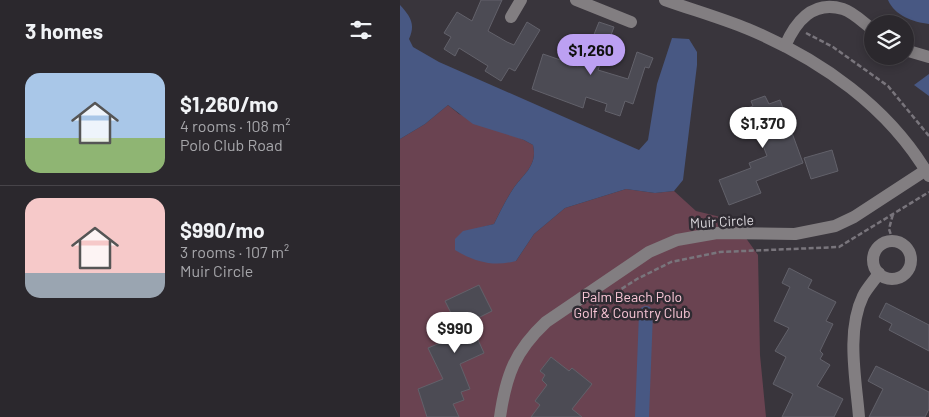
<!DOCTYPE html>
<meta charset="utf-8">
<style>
body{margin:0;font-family:Barlow,sans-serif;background:#373439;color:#f1f3f6;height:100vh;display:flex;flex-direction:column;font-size:19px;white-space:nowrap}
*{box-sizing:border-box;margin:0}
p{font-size:16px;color:#a6a6aa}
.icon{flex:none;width:28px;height:28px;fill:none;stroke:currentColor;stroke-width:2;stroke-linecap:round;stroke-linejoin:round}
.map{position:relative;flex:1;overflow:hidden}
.sheet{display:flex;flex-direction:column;background:#2b282d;width:400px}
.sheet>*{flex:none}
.tools{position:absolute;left:464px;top:15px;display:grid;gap:10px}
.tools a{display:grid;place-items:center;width:50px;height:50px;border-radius:50%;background:#2b282d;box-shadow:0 2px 8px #0003,0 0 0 1px #474449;font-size:25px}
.price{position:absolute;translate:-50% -42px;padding:0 11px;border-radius:18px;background:#fff;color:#222;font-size:16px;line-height:32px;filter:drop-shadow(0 1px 2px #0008)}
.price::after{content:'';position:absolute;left:50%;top:30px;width:15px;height:11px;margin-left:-8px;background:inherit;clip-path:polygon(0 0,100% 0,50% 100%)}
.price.on{background:#bca0f2;color:#111}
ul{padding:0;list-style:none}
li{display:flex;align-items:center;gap:15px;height:125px;padding:0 25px}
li+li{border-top:1px solid #474449}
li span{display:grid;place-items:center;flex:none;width:140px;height:100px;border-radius:15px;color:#555}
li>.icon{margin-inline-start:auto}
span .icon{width:60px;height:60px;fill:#fffc;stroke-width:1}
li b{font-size:21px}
h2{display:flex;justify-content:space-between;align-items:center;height:60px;padding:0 25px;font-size:21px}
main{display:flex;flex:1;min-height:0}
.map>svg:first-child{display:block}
.green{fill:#6a4351}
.water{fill:#485883}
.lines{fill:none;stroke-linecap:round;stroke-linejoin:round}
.canal{stroke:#485883;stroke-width:14}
.building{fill:#4c4b54;stroke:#62616a}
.path{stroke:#79757c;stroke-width:2.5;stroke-dasharray:5 2.5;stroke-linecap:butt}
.minor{stroke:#827e81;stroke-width:12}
.labels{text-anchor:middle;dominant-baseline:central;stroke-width:5;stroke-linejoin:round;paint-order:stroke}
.street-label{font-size:14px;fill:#dcd9de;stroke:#2f2b32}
.park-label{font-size:14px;fill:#fac7d7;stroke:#2f2b32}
</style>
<main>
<section class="sheet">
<h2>3 homes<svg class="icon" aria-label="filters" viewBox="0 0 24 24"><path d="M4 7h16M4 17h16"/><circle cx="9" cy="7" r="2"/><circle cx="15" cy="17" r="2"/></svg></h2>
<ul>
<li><span style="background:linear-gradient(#a9c7e8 65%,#8fb573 0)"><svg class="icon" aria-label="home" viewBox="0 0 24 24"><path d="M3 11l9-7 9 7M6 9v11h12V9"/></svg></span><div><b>$1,260/mo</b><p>4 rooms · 108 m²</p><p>Polo Club Road</p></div></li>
<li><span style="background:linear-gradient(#f6c9c9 75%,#9aa5b1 0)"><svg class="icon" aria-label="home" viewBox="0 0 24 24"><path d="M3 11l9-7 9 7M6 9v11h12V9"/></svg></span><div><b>$990/mo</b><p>3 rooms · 107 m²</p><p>Muir Circle</p></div></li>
</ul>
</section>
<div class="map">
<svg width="529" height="417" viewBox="0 0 529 417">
<rect width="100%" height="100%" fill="#39353c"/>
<path class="green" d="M48,105L59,114L124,140L133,145C138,166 123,174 113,189C106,200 100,212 94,224L79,228L116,261L134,234L165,208L226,189L255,193L274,191L296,211L333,220L358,255L360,355L366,417H0V139L25,124Z"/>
<g class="water">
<path d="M488,0H529V24C513,22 495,16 488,0Z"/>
<path d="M0,5C10,16 16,24 9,39L13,47L39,62L239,150L248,140L257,84L272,38L289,39L297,52V65L283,180L274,191L255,193L226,189L165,208L134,234L116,261C93,267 75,262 55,250V239L63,231L94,224C100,212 106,200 113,189C123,174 138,166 133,145L124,140L73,124L48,105L25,124L0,139Z"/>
<path d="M529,74V96L514,85Z"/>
</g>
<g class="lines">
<path class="canal" d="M242,417L246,313"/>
</g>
<g class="building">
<path d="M81,0H102L88,31L107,42L114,45L127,22L140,30L115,71L109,68L101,81L85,71L88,66L59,48L55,56L44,49L51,37L44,33L57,12L72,21Z"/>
<path d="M199,22L214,27L198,70L228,79L237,52L253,58L249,68L245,67L233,104L225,101L220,116L205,111L207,104L186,97L183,108L132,89L143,54L178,66L189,36L193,37Z"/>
<path d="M365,96L369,104L380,100L403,163L356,181L361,193L329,205L319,180L351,168L349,163L367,156L355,124L340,129L334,113L353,106L351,101Z"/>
<path d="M432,150L438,171L411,179L404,158Z"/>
<path d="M389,268L412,280L408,288L436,302L426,321L433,324L420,351L423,354L420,359L430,365L417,386L443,399L434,417H382L393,394L373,384L386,357L375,351L389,328L374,321L390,287L382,283Z"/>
<path d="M79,285L92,311L70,322L84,353L60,364L70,389L61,392L64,400L53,404L59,417H27L18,389L43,379L28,348L52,338L43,319L52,315L45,301Z"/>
<path d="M486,303L529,325V351L489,330L492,324L479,317Z"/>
<path d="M151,357L169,371L172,368L192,384L172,409L182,417H131L140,405L135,401L147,385L142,380L145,375L140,371Z"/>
<path d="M476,366L529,392V409L525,417H469L483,389L468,381Z"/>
</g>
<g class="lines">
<g class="path">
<path d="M406,33L433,47L488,86L529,136"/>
<path d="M493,241L489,229L493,214"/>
<path d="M190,309L237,279L271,262L320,252L439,247L529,192"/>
</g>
<g class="minor">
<path d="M176,0L231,22"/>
<path d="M265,0C293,10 321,18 348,29C420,59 489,107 529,176"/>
<path d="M111,17L121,0"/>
<path d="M385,46C396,21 413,0 443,9C453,12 464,23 472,29"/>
<path d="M505,50L529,57"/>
<circle cx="492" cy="260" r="19"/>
<path d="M100,417C106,375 115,351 146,322L249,252L277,240L317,233L395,234L435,226L454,217L526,170"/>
<path d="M459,417C456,380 446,331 463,296C467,288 474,281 479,273"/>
</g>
</g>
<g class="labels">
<g class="street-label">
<text transform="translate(322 221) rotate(-3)">Muir Circle</text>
</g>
<g class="park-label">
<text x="232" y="296">Palm Beach Polo<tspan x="232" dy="16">Golf &amp; Country Club</tspan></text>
</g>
</g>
</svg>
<div class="tools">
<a><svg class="icon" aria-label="layers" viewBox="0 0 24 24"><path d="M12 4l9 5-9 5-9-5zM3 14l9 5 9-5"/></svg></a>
</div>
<b class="price on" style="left:191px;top:76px">$1,260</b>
<b class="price" style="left:363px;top:149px">$1,370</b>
<b class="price" style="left:55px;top:354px">$990</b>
</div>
</main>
